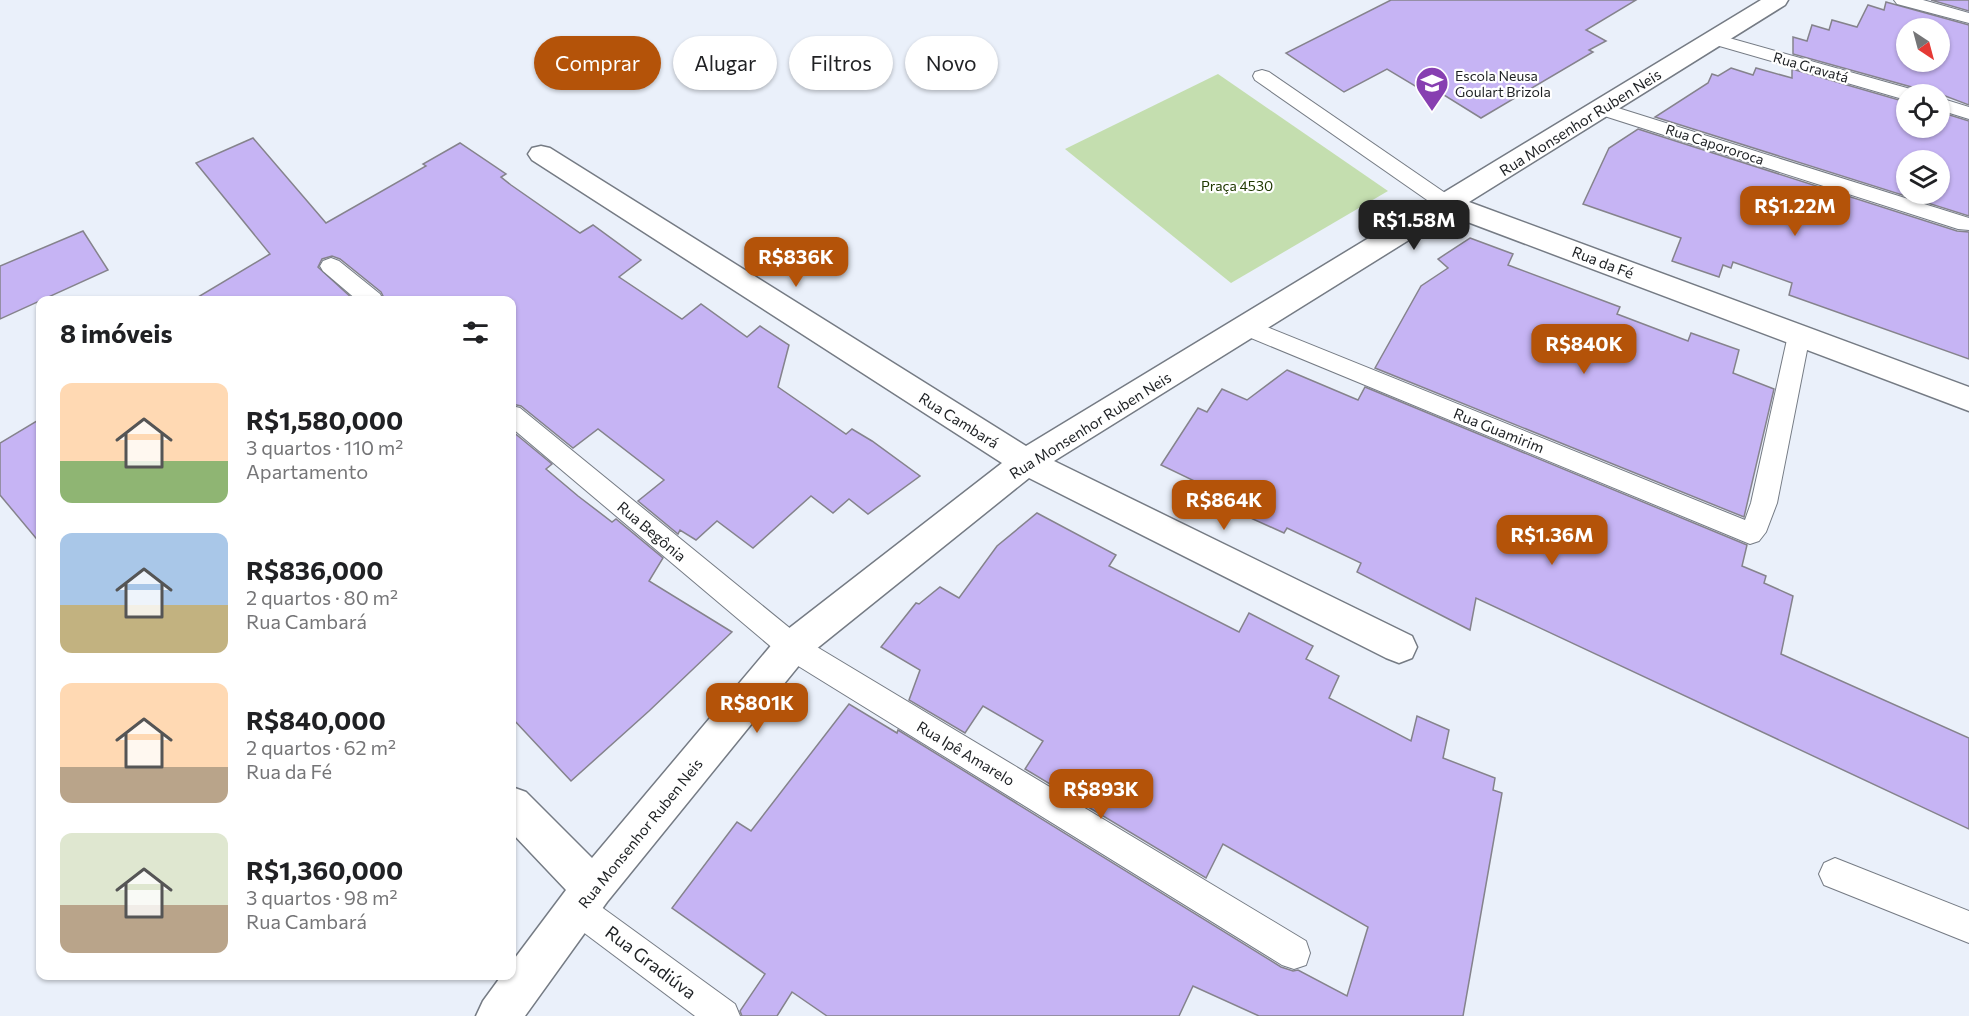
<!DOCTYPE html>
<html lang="pt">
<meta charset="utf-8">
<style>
body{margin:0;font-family:Commissioner,sans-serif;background:#f6f6f6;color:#202124;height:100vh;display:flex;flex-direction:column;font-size:22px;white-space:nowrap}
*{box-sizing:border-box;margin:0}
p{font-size:20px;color:#757577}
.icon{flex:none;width:33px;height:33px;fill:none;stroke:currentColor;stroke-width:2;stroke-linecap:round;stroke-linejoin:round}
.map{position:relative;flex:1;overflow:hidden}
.sheet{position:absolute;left:36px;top:296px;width:480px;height:684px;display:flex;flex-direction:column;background:#fff;border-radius:12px;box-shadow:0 2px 4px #0004}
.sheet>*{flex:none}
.banner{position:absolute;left:534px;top:36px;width:570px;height:54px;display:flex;gap:12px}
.needle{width:39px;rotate:144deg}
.buttons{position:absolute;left:1896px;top:18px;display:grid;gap:12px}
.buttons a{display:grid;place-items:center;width:54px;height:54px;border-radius:50%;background:#fff;box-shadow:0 2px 4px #0004;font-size:30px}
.price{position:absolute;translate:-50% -51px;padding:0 14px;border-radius:12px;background:#b45309;color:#fff;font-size:20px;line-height:39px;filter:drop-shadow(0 2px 3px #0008)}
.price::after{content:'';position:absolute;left:50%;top:36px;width:18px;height:14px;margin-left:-9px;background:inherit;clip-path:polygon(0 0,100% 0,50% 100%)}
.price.on{background:#222;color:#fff}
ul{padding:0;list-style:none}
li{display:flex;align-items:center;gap:18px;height:150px;padding:0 24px}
li span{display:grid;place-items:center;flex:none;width:168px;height:120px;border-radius:12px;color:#555}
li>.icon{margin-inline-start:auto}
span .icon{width:72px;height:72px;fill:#fffc;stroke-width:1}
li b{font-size:26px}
h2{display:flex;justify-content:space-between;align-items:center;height:72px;padding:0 24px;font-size:26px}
.chip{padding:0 21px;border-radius:27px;background:#fff;box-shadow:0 2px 4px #0004;font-size:21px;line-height:54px}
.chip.on{background:#b45309;color:#fff}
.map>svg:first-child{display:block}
.green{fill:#c4deaf}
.building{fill:#c6b4f4;stroke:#85838c;stroke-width:1.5;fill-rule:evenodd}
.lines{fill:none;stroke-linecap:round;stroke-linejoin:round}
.lane-casing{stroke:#757b84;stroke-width:2}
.street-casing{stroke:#757b84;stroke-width:3}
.lane{fill:#fff;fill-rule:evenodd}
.street{fill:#fff;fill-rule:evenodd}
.labels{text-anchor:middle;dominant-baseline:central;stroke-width:4.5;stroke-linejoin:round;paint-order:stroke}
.far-street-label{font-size:14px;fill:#1d2023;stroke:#fff}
.far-poi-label{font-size:14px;fill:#1d2023;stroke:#fff;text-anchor:start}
.far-park-label{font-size:14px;fill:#203900;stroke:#fff}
.street-label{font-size:15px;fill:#1d2023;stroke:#fff}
.near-street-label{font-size:18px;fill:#1d2023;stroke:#fff}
</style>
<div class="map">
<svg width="1969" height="1016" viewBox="0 0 1969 1016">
<rect width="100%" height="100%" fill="#eaf0fa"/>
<path class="green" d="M1218,74L1388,191L1231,283L1065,149Z"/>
<g class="building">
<path d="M1391,0H1636L1586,30L1606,41L1589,50L1593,52L1481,118L1428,85L1420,89L1387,69L1344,92L1286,53Z"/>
<path d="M1931,0H1969V11Z"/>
<path d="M1886,2L1969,25V105L1940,94H1918L1915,88L1793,54V37L1807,41L1812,25L1829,30L1832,20L1857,27L1868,5L1884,10ZM1906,28H1940V62H1906Z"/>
<path d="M1731,68L1753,75L1756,68L1792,78V69L1906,102V128H1940V112L1969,121V216L1655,117L1708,83L1712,74L1718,76ZM1906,160H1940V194H1906Z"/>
<path d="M1638,129L1957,231L1969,232V359L1789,295L1792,283L1733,262L1731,268L1723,265L1719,277L1672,261L1681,238L1583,204L1609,148Z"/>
<path d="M253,138L326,223L426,166L423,164L460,143L506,174L501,177L511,185L580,233L593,225L641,260L619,277L682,319L701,304L747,337L760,326L789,345L778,387L846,434L852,429L872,441L920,476L868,514L849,499L833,513L811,496L753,548L717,521L696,540L680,530L678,534L638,501L664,480L598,429L573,448L521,406L512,404V300H385L381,292L340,259L332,256L322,259L318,267L354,300H193L270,254L196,163Z"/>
<path d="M83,231L108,270L0,319V266Z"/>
<path d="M1470,238L1513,254L1508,265L1620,307L1617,314L1688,341L1691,333L1739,350L1733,373L1774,389L1744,517L1375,368L1421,286L1448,268L1438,259Z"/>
<path d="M1287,370L1358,400L1365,387L1747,545L1742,566L1766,576L1764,583L1793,596L1781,654L1969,738V829L1476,598L1470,630L1357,572L1361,563L1287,528L1284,533L1202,496L1207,487L1161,465L1198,408L1207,412L1222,389L1247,400Z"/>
<path d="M40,419V543L0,495V443Z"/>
<path d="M512,431L552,464L546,469L578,496L612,522L616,519L663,558L649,581L732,632L649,711L571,781L512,718Z"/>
<path d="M1037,513L1116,555L1109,566L1239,632L1249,613L1313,646L1306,659L1339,676L1329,698L1411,741L1417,716L1449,730L1443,758L1495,778L1493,790L1502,793L1463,1016H1259L1193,986L1179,1016H827L792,992L777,1016H742L740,1011L765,974L672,908L737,822L751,831L849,704L897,733L898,730L1281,967L1293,971L1298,970L1347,996L1368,927L1223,844L1206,878L1025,769L1043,741L983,706L965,733L909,700L920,670L881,647L916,603L919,604L940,587L959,598L997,546Z"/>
</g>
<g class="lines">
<defs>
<g id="lane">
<path d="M1894,0H1923L1969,13V23L1897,4Z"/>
<path d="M1715,34L1914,90L1916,94H1906V100L1709,43L1706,39L1709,35Z"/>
<path d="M1262,70L1269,72L1454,199L1457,204L1454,209L1447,211L1440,209L1255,80L1253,76L1255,72Z"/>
<path d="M1940,98L1969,107V119L1940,110Z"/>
<path d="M1602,103L1969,218V230L1958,229L1595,113L1592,109L1595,105Z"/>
<path d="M331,258L339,261L380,294L383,300H357L323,271L320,266L323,261Z"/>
<path d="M1247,319L1745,520L1751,503L1788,335L1791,329L1799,327L1807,329L1810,335L1777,503L1766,532L1759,541L1750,544L1239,333L1236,327L1239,321Z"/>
<path d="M512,406L520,408L802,638L1306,941L1310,953L1306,965L1294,969L1282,965L782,656L512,428Z"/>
<path d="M1835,858L1969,911V943L1824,885L1819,874L1824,863Z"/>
<path d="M578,893L589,898L735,1004L740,1016H695L567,920L562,909L567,898Z"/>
</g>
<path id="street" d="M1761,0H1788L1785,5L1469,202L1969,387V411L1449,215L1054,461L1412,636L1417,647L1412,658L1399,663L1386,658L1029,478L805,658L607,902L525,1016H476L483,1001L502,975H512V962L566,890L512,833V787L526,792L592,858L779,636L1002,463L532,160L528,154L532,148L541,146L550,148L1026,446Z"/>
</defs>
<use href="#lane" class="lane-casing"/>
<use href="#street" class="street-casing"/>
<use href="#lane" class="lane"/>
<use href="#street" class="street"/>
</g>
<defs>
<symbol id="school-pin" viewBox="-11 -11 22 30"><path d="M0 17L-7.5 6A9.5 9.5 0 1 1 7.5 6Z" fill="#873fb1" stroke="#fff"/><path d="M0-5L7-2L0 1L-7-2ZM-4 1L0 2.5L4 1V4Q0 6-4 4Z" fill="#fff"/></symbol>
</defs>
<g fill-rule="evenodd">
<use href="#school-pin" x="1413" y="64" width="38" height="52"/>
</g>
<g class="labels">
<g class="far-street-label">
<text transform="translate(1811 67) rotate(16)">Rua Gravatá</text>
<text transform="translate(1715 144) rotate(18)">Rua Capororoca</text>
</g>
<g class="far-poi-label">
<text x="1455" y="75">Escola Neusa<tspan x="1455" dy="16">Goulart Brizola</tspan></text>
</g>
<g class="far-park-label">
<text x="1237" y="185">Praça 4530</text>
</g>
<g class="street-label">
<text transform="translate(1580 122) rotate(-32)">Rua Monsenhor Ruben Neis</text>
<text transform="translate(1603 262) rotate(21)">Rua da Fé</text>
<text transform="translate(959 420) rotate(32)">Rua Cambará</text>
<text transform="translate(1090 425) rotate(-32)">Rua Monsenhor Ruben Neis</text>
<text transform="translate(1499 430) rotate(22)">Rua Guamirim</text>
<text transform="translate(652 531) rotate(40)">Rua Begônia</text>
<text transform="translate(966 753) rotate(31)">Rua Ipê Amarelo</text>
<text transform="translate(640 833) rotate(-51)">Rua Monsenhor Ruben Neis</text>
</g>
<g class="near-street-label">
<text transform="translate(651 962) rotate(37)">Rua Gradiúva</text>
</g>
</g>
</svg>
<div class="buttons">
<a><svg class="needle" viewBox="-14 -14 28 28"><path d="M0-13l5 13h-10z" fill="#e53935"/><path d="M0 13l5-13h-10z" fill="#757577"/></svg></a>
<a><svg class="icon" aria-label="locate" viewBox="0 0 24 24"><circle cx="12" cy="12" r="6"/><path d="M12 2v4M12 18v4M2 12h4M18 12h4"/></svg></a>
<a><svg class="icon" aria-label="layers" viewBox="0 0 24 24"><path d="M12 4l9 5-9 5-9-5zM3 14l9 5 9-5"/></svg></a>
</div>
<b class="price" style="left:1795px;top:237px">R$1.22M</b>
<b class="price on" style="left:1414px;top:251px">R$1.58M</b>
<b class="price" style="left:796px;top:288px">R$836K</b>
<b class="price" style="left:1584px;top:375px">R$840K</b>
<b class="price" style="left:1224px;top:531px">R$864K</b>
<b class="price" style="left:1552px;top:566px">R$1.36M</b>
<b class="price" style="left:757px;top:734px">R$801K</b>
<b class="price" style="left:1101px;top:820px">R$893K</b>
<div class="banner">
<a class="chip on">Comprar</a>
<a class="chip">Alugar</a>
<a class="chip">Filtros</a>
<a class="chip">Novo</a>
</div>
<section class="sheet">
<h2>8 imóveis<svg class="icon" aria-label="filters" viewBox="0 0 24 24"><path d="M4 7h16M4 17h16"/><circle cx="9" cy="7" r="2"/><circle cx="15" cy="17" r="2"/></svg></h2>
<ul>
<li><span style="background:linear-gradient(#ffd9b3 65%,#8fb573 0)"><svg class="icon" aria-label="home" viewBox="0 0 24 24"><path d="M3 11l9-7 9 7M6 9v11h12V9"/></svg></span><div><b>R$1,580,000</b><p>3 quartos · 110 m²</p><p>Apartamento</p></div></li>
<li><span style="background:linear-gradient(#a9c7e8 60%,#c2b280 0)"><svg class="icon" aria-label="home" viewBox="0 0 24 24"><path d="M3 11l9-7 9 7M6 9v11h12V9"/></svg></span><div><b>R$836,000</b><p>2 quartos · 80 m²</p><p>Rua Cambará</p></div></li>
<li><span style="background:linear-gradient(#ffd9b3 70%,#b9a48a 0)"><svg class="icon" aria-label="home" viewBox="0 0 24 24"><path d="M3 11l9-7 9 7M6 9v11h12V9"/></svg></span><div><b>R$840,000</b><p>2 quartos · 62 m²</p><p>Rua da Fé</p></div></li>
<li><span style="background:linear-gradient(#dfe7d0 60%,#b9a48a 0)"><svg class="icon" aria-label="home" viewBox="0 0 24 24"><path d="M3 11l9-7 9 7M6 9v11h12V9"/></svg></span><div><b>R$1,360,000</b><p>3 quartos · 98 m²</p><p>Rua Cambará</p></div></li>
</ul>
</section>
</div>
